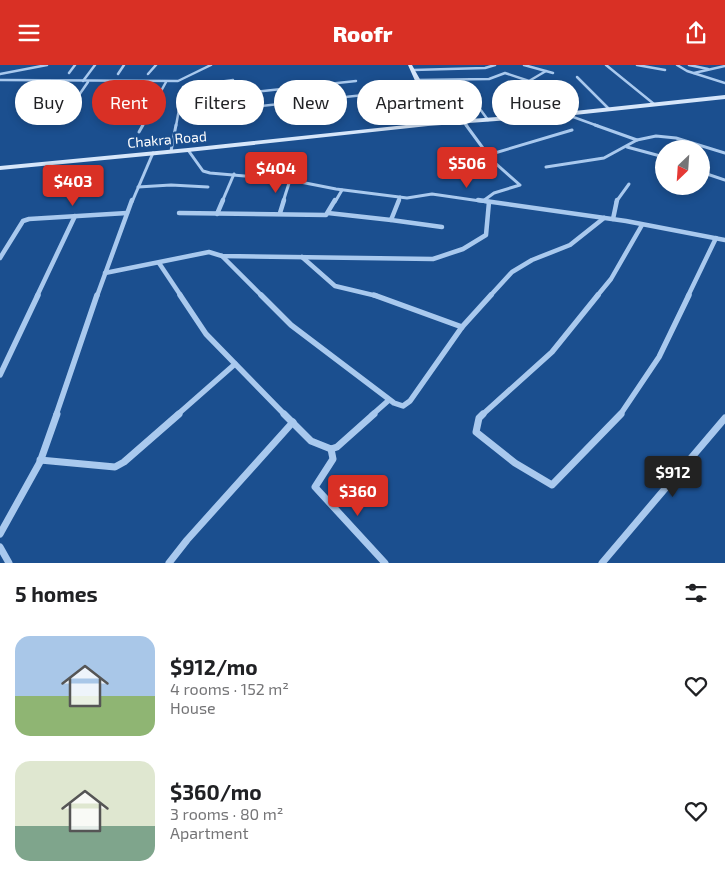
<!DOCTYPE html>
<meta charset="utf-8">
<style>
body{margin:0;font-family:"Exo 2",sans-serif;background:#f2f2f2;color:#202124;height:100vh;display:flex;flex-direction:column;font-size:19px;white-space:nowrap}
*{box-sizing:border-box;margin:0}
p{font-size:16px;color:#757577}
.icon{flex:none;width:28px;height:28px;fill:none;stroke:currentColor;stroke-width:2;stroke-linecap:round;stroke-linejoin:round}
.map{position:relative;height:498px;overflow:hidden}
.drawer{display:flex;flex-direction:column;background:#fff;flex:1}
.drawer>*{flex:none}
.top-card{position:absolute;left:15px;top:15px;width:695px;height:45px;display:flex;gap:10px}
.needle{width:32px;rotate:205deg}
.controls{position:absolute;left:655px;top:75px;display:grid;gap:10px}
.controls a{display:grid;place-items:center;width:55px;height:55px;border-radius:50%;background:#fff;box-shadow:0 2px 8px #0003;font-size:25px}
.price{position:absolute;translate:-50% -42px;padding:0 11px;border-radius:5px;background:#d93025;color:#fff;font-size:16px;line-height:32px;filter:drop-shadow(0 1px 2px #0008)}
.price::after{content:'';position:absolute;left:50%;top:30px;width:15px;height:11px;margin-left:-8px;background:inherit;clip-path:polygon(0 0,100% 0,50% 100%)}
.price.selected{background:#222;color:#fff}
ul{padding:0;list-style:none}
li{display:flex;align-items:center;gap:15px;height:125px;padding:0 15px}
li span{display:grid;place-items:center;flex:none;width:140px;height:100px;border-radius:15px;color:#555}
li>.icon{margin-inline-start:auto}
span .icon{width:60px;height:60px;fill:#fffc;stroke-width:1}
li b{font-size:21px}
h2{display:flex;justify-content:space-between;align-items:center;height:60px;padding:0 15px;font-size:21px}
.pill{padding:0 18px;border-radius:22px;background:#fff;box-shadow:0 2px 8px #0003;font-size:18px;line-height:45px}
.pill.selected{background:#d93025;color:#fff}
header{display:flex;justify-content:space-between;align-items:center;height:65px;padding:0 15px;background:#d93025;color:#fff;font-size:22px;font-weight:800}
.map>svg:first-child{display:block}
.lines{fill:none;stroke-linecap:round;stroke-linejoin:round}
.street-far4{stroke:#a9c9ee;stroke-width:2.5}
.street-far3{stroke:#a9c9ee;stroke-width:3}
.street-far2{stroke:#a9c9ee;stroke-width:4.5}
.street-far1{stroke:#a9c9ee;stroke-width:5.5}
.street{stroke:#a9c9ee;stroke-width:7}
.secondary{fill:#d6e6fa;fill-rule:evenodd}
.labels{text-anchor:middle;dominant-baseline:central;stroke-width:5;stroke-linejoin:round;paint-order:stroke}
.far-street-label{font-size:14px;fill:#fff;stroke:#1b4f8f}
</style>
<header><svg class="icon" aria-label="menu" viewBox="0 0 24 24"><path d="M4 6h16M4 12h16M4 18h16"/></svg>Roofr<svg class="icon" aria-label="share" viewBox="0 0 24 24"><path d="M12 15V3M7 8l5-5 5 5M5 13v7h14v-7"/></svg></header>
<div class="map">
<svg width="725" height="498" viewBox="0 0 725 498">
<rect width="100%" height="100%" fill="#1b4f8f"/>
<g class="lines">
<g class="street-far4">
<path d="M524,0L553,8"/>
<path d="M606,0L654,39"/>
<path d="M637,0L665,5"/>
<path d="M677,0L687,6L725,18"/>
<path d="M689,0L708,4"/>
<path d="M413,5L485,3L495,0"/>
<path d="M69,8L75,0"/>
<path d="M694,8L725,1"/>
<path d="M0,9L47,0"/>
<path d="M118,9L124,0"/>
<path d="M148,9L156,0"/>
<path d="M577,12L609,44"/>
<path d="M0,15L178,16L211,0"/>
<path d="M417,15L489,14L505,8L529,16L546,6"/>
<path d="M83,16L95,0"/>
<path d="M230,30L233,44L420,24"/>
<path d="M472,33L488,55"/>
<path d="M181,35L356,16"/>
<path d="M80,40L79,30L88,17"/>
<path d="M565,49L598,61"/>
<path d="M107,50L121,17"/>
<path d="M464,57L467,61"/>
<path d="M142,61L166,17"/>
<path d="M176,61L183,22L233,15"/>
</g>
<g class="street-far3">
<path d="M466,60L488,90L572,65"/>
<path d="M595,60L637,75"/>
<path d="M139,67L143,60"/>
<path d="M627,82L664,92"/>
<path d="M188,85L203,106L210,108L290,115L336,124L407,133L432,129L487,137"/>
<path d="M171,86L176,60"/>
<path d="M546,102L604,93L637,75L656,71L676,73L725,88"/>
<path d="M701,107L725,115"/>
<path d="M138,122L171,120L208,122"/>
<path d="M483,136L494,128L520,120L494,97"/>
<path d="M132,137L153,88"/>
<path d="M222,137L234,109"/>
<path d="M283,137L290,115"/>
<path d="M335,137L342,125"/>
<path d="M398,137L400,132"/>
<path d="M616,137L629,119"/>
</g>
<g class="street-far2">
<path d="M478,135L626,156L725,175"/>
<path d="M179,148L326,150L335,135"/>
<path d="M280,148L284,135"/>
<path d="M328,148L391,155L399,135"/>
<path d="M217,149L223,135"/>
<path d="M613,154L617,135"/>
<path d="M391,155L442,162"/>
<path d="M222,191L262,231"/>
<path d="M302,192L335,221L377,231"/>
<path d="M0,193L23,156L29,154L127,148"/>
<path d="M159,198L181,231"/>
<path d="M105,208L209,187L222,191L433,194L463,184L486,170L489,137"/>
<path d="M37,231L75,151"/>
<path d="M97,231L132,135"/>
<path d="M490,231L512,207L532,195L570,180L604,153"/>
<path d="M597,231L611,214L642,160"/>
<path d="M688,231L716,173"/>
</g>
<g class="street-far1">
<path d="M180,230L206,269L285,350"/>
<path d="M261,230L291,260L394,338L403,341L410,336L462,262L491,230"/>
<path d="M374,230L462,262"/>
<path d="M0,310L38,230"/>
<path d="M56,350L97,230"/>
<path d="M177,350L235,299"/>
<path d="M372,350L389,335"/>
<path d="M482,350L552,287L598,230"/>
<path d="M620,350L659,292L689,230"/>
</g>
<g class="street">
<path d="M284,349L311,376L331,384L337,382L374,349"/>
<path d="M483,349L479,353L476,367L515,398L552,420L621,349"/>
<path d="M331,384L333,394L315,422L385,498"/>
<path d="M40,395L115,402L124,397L179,349"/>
<path d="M0,469L40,397L57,349"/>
<path d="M0,482L9,498"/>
<path d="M169,498L187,475L293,357"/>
<path d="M602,498L725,353"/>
</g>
<path class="secondary" d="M408,0H412L422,18L431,57L565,47L725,30V34L565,51L428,61L188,87L0,105V101L188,83L425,58L416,18Z"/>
</g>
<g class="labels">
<g class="far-street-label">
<text transform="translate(167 74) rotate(-5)">Chakra Road</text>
</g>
</g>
</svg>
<div class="controls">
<a><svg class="needle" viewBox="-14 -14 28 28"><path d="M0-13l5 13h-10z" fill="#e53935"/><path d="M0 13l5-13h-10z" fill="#757577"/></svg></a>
</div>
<b class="price" style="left:467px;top:124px">$506</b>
<b class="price" style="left:276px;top:129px">$404</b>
<b class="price" style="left:73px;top:142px">$403</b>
<b class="price selected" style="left:673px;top:433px">$912</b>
<b class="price" style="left:358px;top:452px">$360</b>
<div class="top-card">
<a class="pill">Buy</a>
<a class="pill selected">Rent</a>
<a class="pill">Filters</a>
<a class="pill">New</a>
<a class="pill">Apartment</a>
<a class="pill">House</a>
</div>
</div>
<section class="drawer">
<h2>5 homes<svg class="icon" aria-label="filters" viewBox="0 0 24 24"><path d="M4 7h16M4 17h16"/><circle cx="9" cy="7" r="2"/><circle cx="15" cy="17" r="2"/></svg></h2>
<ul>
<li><span style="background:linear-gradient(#a9c7e8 60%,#8fb573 0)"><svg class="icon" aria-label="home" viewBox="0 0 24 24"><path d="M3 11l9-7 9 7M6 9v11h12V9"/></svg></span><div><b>$912/mo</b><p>4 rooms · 152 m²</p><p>House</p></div><svg class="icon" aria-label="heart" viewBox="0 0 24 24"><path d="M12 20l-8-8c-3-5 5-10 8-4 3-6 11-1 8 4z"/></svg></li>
<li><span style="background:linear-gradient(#dfe7d0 65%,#7fa58c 0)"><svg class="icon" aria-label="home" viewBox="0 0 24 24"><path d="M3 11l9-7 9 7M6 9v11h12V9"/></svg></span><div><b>$360/mo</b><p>3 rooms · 80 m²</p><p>Apartment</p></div><svg class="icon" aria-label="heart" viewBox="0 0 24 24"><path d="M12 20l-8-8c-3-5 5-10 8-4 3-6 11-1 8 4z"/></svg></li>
</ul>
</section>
